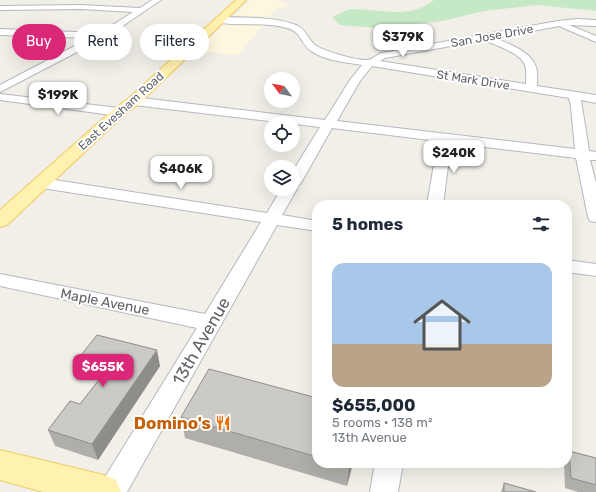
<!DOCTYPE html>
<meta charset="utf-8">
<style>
body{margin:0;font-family:Rubik,sans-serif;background:#f2f2f3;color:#1f2937;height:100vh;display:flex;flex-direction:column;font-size:15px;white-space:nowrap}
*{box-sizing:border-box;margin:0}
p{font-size:13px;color:#747a83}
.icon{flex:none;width:22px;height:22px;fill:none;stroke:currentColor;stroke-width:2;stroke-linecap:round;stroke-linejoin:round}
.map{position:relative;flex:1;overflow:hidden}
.sheet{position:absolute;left:312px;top:200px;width:260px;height:268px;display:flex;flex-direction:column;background:#fff;border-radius:16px;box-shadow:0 4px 16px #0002}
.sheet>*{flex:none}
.guide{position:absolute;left:12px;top:24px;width:240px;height:36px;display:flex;gap:8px}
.needle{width:26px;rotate:302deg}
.buttons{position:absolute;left:264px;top:72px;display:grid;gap:8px}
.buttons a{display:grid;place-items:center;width:36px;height:36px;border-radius:50%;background:#fff;box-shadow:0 4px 16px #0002;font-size:20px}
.price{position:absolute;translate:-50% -34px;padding:0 9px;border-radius:8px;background:#fff;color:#222;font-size:13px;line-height:26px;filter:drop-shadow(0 1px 2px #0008)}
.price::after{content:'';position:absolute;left:50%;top:24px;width:12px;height:9px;margin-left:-6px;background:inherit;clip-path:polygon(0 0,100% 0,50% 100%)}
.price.active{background:#db2777;color:#fff}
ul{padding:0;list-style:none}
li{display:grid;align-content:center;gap:8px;height:212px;padding:0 20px}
li span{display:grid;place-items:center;height:124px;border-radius:12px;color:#555}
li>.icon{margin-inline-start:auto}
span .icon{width:72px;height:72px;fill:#fffc;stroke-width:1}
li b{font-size:17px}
h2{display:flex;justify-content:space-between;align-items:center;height:48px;padding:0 20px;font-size:17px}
.chip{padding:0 14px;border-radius:18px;background:#fff;box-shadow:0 4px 16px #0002;font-size:14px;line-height:36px}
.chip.active{background:#db2777;color:#fff}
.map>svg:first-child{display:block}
.commercial{fill:#fef7e0}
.green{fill:#c5e8c5}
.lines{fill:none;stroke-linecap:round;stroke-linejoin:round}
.minor-casing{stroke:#b5b8bc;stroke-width:2}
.major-casing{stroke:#f2c960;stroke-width:2}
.minor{fill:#fff;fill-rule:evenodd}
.major{fill:#fff2af;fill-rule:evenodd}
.wall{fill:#afaea9}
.shaded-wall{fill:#8f8d8a}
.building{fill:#cccac5;stroke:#8f8d8a}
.labels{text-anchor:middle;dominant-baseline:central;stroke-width:4;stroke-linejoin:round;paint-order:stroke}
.far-street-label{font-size:12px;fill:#5f6368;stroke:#fff}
.street-label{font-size:14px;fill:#5f6368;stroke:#fff}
.near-street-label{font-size:17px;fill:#5f6368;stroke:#fff}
.near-food-label{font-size:17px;font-weight:bold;fill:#c56008;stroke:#fff;text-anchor:end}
</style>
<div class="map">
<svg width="596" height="492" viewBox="0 0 596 492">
<rect width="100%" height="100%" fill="#f1efe8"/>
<g class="commercial">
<path d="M250,0H277L288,5L285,8H277L267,20L232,18Z"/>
<path d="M226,23L264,24L238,55L197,51Z"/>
</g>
<path class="green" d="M434,0H596V11L537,5L484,11L442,21L376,28L340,25L332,17C338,15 346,10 352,9C380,9 409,20 434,0Z"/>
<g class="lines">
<defs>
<g id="minor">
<path d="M152,0H161L108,36L0,92V85L90,38L0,35V29L100,33L133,12L81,9L0,10V6L81,5L140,8Z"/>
<path d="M219,17C244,18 272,16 296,25C306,29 307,38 315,45C323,51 358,61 368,60C373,59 377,54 382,53L558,21L577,19L596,20V26L569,25L596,36V42L559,26L495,38C509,44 531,51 536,67C538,73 537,80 537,86L596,95V103L581,100L589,151L596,152V160H590L596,183V222L590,221L588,217L576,158L451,143L443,205H427L438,141L332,128L301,183L298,186L295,187L297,189L282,215L317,221V231L277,225L127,492H98L102,482L197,328L0,286V274L205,314L261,222L42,188L37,186L34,183L37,180L42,178L267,213L281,189H293V171L320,127L134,105L130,104L128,101L130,98L134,97L325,120L350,80L362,65C346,62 325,61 311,51C300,43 302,32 287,28C264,21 239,27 216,22L215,20L216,18ZM484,40C497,46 519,52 525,65C527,71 526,79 526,84L380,61L385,58ZM372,66L569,98L571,107L575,149L337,121L360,81Z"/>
<path d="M0,94L119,108L123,109L125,112L123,115L119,116L0,100Z"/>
<path d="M567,260L596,264V276L567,272Z"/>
<path d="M375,463H403L398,492H370Z"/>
</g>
<g id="major">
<path d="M236,0H246L139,104L124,115L7,225L0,227V210L114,109L129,98Z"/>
<path d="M0,450L104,475L116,480L121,492H43L0,480Z"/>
</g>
</defs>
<use href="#minor" class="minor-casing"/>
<use href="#major" class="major-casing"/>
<use href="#minor" class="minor"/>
<use href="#major" class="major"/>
</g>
<g class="wall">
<path d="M78,359L160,366L98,460L55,446L48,430L80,404L100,379L83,374Z"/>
<path d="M317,398V463H353L347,486L185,438L181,417Z"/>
<path d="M569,451L596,458V492H578L565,488L564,463H567V455Z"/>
<path d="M464,463H480L479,467Z"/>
<path d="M504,483L536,492H501Z"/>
</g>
<g class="shaded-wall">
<path d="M157,350L160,366L98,460L92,444Z"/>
<path d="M350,463H353L347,486L349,466Z"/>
</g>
<g class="building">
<path d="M97,335L157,350L92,444L48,430L70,401L80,404L109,367L78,359Z"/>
<path d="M209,369L317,398V457L181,417Z"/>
<path d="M569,451L596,458V485L571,478Z"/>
<path d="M337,463H350L349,466Z"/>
<path d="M504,483L536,492H504Z"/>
</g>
<defs>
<symbol id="restaurant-bare" viewBox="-9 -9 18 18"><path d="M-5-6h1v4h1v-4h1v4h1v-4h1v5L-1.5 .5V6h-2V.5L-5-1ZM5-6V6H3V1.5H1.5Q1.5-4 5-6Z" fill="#e8710a" stroke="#fff" stroke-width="2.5" paint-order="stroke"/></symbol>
</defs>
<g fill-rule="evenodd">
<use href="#restaurant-bare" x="212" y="412" width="22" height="22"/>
</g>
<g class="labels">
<g class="far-street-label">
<text transform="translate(492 36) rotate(-10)">San Jose Drive</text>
<text transform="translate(473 80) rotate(9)">St Mark Drive</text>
<text transform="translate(121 111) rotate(-42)">East Evesham Road</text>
</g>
<g class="street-label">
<text transform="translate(105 302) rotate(11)">Maple Avenue</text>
</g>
<g class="near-street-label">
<text transform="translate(201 341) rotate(-60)">13th Avenue</text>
</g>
<g class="near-food-label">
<text x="211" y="423">Domino's</text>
</g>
</g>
</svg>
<div class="buttons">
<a><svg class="needle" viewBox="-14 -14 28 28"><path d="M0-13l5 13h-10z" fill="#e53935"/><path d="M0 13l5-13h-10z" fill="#747a83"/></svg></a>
<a><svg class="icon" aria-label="locate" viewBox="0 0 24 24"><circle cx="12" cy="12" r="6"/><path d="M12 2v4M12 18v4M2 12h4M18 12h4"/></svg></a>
<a><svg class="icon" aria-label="layers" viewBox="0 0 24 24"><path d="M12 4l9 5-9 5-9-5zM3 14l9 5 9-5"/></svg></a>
</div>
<b class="price" style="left:403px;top:58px">$379K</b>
<b class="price" style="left:58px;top:116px">$199K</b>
<b class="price" style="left:454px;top:174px">$240K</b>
<b class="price" style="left:181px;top:190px">$406K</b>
<b class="price active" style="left:103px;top:388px">$655K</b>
<div class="guide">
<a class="chip active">Buy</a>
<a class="chip">Rent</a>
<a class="chip">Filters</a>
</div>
<section class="sheet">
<h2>5 homes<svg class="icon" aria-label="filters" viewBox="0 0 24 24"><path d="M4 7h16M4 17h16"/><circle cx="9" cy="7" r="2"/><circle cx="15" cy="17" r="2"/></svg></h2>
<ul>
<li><span style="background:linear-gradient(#a9c7e8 65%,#b9a48a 0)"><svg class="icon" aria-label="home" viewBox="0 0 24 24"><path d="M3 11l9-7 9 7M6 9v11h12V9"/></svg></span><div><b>$655,000</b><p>5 rooms · 138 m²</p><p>13th Avenue</p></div></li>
</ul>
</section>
</div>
